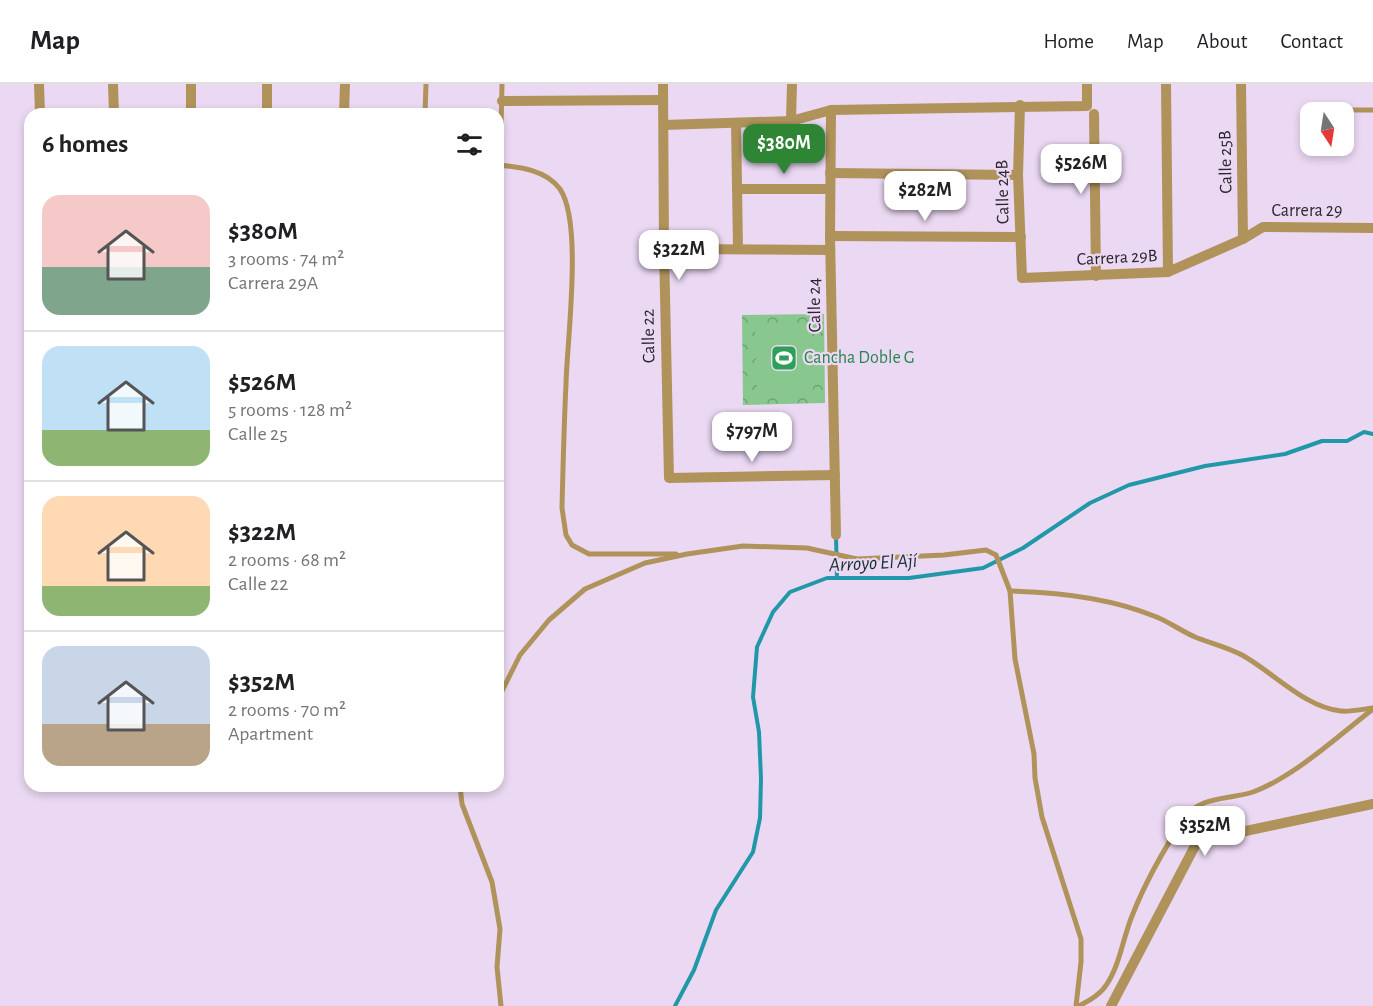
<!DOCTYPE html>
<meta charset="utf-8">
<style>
body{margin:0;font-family:"Alegreya Sans",sans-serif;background:#f2f2f2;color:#202124;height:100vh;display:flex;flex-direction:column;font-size:22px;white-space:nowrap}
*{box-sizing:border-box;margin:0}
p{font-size:20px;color:#757577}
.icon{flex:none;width:33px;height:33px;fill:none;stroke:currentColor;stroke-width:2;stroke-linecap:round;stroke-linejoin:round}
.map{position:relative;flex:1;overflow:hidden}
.side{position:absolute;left:24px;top:24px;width:480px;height:684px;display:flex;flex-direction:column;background:#fff;border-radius:18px;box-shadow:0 3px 9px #0003}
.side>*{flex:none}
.needle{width:39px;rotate:168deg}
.tools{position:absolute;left:1300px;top:18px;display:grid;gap:12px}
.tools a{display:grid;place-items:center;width:54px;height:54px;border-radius:12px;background:#fff;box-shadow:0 3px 9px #0003;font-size:30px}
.price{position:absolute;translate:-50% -51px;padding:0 14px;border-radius:12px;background:#fff;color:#222;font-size:20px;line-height:39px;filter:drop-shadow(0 2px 3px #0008)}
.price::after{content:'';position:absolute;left:50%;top:36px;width:18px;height:14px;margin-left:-9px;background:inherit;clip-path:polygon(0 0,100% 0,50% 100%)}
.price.on{background:#2e8534;color:#fff}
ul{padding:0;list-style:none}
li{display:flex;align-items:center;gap:18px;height:150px;padding:0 18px}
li+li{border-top:2px solid #e0e0e0}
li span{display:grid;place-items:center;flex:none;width:168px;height:120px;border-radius:18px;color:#555}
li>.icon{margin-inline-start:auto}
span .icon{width:72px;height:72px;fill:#fffc;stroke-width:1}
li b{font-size:26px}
h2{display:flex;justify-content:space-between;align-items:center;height:72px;padding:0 18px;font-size:26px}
header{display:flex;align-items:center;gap:36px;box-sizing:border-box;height:84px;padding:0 30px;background:#fff;border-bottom:2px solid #e0e0e0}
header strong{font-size:28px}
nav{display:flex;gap:33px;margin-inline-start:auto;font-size:21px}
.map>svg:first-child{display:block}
.park{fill:url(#park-crowns)}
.pitch{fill:#88c78d}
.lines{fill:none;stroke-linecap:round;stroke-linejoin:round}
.stream{stroke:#2198a7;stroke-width:4}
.lane{stroke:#b0935a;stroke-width:5}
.street{stroke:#b0935a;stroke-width:10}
.labels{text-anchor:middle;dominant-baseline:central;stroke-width:4.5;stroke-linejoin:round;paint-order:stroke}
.street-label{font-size:18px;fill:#2d2630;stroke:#ebd8f3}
.leisure-label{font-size:18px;fill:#27864d;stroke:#ebd8f3;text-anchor:start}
.water-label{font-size:20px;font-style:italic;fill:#162f32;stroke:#ebd8f3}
</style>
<header>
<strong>Map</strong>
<nav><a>Home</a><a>Map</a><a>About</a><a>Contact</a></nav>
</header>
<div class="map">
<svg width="1373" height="922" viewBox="0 0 1373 922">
<defs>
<pattern id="park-crowns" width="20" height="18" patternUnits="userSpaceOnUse" patternTransform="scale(1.5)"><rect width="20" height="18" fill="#88c78d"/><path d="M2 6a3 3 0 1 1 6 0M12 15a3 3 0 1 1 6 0" fill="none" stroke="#70a174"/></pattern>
</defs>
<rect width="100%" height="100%" fill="#ebd8f3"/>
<path class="park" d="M824,230L825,319L743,321L742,231Z"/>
<path class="pitch" d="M811,240L813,307L757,309L755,241Z"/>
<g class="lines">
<g class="stream">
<path d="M836,452L837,494"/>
<path d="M675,922L694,886L716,826L753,768L760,734L761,695L759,648L753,613L757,563L773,528L790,508L827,494H909L983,484L1023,464L1090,419L1129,401L1205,382L1285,370L1322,357H1347L1364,348L1373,350"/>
</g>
<g class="lane">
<path d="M1317,26H1373"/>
<path d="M425,30L426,0"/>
<path d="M501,46L502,0"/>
<path d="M498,81C520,83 546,86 560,105C583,139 567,256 566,300C564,341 563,382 562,424L566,451L572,461L589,470H676"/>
<path d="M1010,507C1058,508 1110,514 1154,532C1168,537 1181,547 1195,553C1210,559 1227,563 1242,571C1273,588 1304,623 1341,627C1351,628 1363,625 1373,624"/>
<path d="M498,615L520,571L549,536L585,505L645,479L687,470L743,462L807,464L857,475L944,471L986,466L996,471L1010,507L1015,575L1034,670L1035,694L1042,733L1081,855V878L1076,922"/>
<path d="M460,702L462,720L492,798L500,845L497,883L501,922"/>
<path d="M1079,922C1090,916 1100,911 1107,900C1120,880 1123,854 1132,832C1145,799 1164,765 1184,735C1200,711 1229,716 1253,708C1294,693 1338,652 1373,625"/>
</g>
<g class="street">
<path d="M39,0L40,30"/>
<path d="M113,0L114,30"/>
<path d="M191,0V30"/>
<path d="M267,0V30"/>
<path d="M663,0L664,165L669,394L835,391"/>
<path d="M1166,0L1168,188"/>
<path d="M1241,0L1243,155"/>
<path d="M502,17L663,16"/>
<path d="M1020,21L1018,91L1022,194L1168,188L1243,155L1263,143L1373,144"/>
<path d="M831,26L830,152L836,451"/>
<path d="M344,30L345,0"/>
<path d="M1094,30L1096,192"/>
<path d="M791,37L792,0"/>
<path d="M736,39L738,165"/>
<path d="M664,41L791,37L831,26L1087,22V0"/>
<path d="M830,89L1018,91"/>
<path d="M737,105H830"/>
<path d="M830,152L1021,153"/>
<path d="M664,165L830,166"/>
<path d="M1111,922L1196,760L1213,754L1373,720"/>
</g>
</g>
<defs>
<symbol id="stadium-square" viewBox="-11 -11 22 22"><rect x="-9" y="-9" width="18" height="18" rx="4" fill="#2e9e5b" stroke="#ebd8f3"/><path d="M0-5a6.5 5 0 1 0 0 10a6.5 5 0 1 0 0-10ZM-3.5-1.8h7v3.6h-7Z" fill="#fff"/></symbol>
</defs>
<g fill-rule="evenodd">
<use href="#stadium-square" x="769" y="259" width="30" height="30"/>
</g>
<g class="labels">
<g class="street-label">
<text transform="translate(1226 78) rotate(-91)">Calle 25B</text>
<text transform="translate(1003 108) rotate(-91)">Calle 24B</text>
<text x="1307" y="127">Carrera 29</text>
<text transform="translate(1117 174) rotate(-3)">Carrera 29B</text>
<text transform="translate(815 221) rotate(-91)">Calle 24</text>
<text transform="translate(649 252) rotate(-91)">Calle 22</text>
</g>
<g class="leisure-label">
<text x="804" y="274">Cancha Doble G</text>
</g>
<g class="water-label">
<text transform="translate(873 479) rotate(-3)">Arroyo El Ají</text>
</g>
</g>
</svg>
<div class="tools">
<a><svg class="needle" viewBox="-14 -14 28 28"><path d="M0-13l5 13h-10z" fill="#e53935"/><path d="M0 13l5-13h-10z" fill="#757577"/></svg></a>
</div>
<b class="price on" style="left:784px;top:91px">$380M</b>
<b class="price" style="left:1081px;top:111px">$526M</b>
<b class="price" style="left:925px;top:138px">$282M</b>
<b class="price" style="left:679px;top:197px">$322M</b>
<b class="price" style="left:752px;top:379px">$797M</b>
<b class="price" style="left:1205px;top:773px">$352M</b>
<section class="side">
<h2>6 homes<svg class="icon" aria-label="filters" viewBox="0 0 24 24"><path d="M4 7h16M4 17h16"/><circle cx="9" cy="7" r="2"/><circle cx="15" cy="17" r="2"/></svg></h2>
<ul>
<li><span style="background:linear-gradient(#f6c9c9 60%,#7fa58c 0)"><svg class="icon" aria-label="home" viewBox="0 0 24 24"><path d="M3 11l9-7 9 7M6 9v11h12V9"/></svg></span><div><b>$380M</b><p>3 rooms · 74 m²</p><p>Carrera 29A</p></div></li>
<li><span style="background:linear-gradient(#bfe0f5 70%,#8fb573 0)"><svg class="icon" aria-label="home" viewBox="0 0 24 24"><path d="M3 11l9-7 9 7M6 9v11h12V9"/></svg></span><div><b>$526M</b><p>5 rooms · 128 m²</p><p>Calle 25</p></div></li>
<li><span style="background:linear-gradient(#ffd9b3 75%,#8fb573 0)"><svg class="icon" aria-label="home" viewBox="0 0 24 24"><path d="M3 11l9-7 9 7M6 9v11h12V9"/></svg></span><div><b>$322M</b><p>2 rooms · 68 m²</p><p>Calle 22</p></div></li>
<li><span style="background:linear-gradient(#c9d6e8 65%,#b9a48a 0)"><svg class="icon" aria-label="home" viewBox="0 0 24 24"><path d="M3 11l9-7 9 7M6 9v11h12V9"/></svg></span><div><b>$352M</b><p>2 rooms · 70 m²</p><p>Apartment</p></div></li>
</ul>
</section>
</div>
